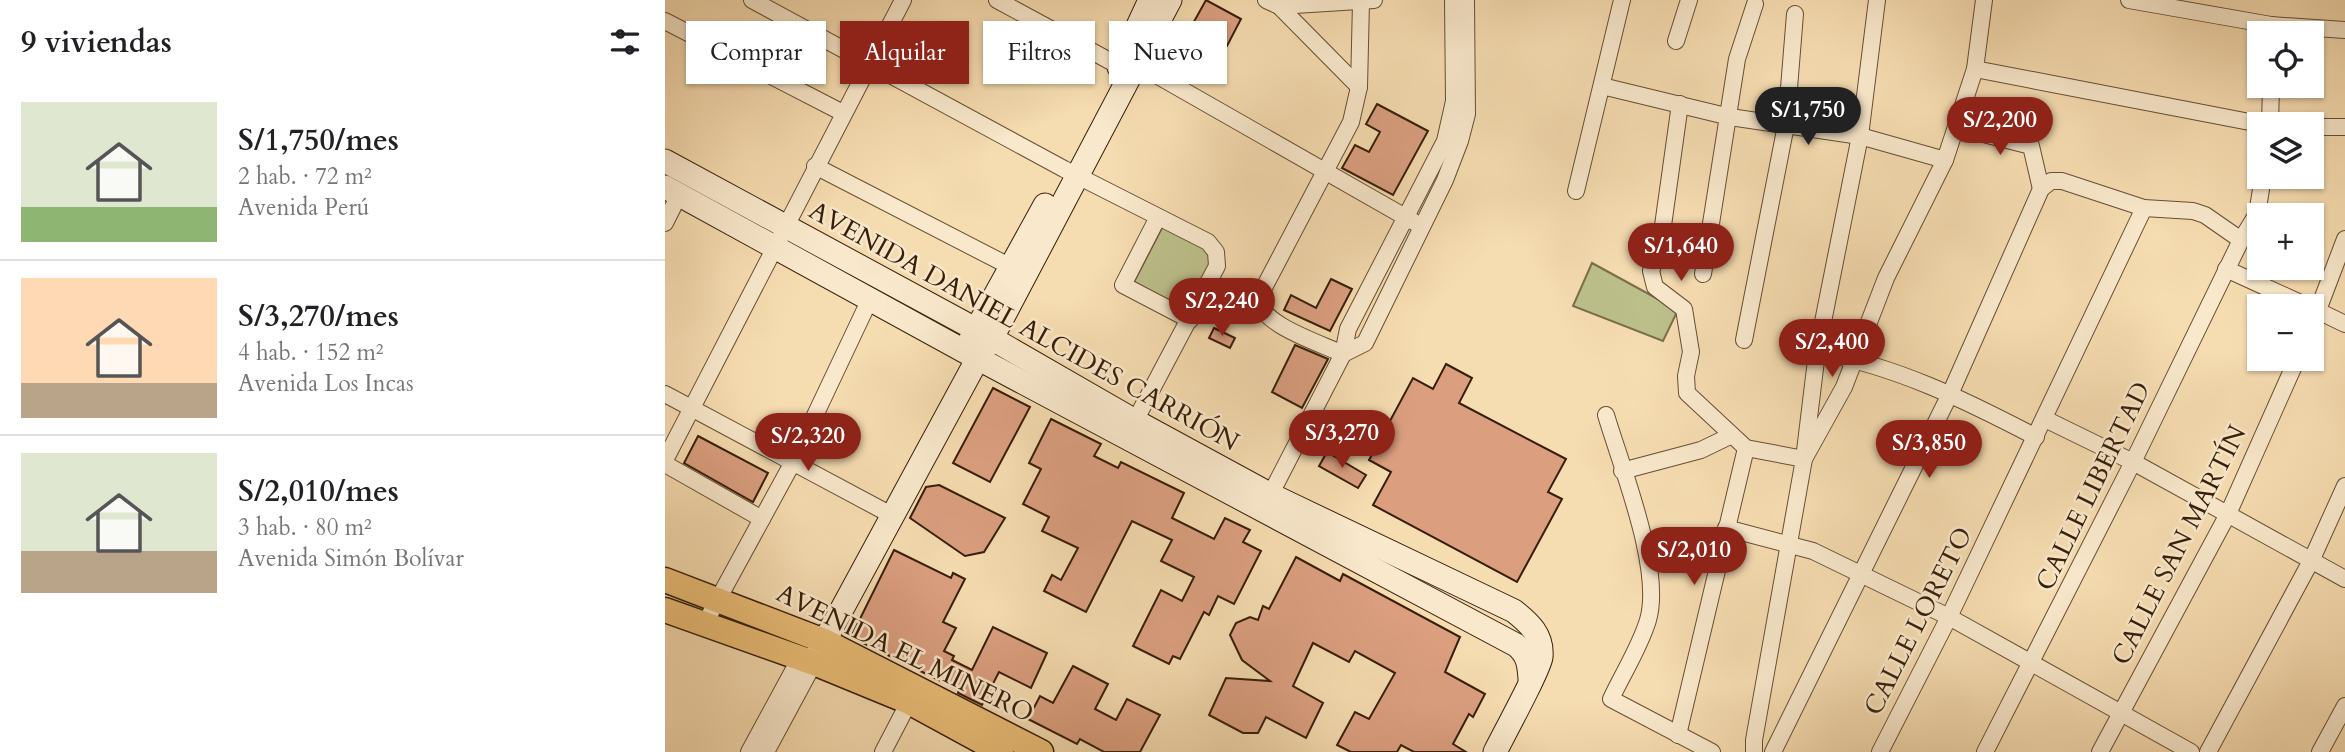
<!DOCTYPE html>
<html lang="es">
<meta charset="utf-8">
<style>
body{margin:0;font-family:Cardo,serif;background:#f6f6f6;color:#202124;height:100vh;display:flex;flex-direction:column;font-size:26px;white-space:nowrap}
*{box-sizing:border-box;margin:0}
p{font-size:23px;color:#757577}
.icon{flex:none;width:38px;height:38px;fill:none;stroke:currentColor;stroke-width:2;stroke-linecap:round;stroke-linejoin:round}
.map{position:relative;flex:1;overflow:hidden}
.side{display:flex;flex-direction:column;background:#fff;width:665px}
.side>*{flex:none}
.hud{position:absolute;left:21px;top:21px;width:665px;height:63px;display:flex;gap:14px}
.controls{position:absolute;left:1582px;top:21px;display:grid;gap:14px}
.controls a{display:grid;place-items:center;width:77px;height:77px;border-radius:0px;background:#fff;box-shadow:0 2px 5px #0004;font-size:35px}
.price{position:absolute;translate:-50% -60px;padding:0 16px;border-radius:24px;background:#8f2418;color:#fff;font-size:23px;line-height:46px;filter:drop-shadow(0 2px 4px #0008)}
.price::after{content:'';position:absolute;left:50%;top:42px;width:21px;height:16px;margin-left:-10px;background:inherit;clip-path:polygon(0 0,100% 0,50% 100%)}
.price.current{background:#222;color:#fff}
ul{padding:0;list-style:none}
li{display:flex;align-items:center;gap:21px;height:175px;padding:0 21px}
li+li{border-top:2px solid #e0e0e0}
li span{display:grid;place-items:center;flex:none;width:196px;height:140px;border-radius:0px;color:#555}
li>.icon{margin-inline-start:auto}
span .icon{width:84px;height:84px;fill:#fffc;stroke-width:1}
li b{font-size:30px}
h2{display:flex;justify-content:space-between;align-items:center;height:84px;padding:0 21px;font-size:30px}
.pill{padding:0 24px;border-radius:0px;background:#fff;box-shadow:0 2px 5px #0004;font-size:24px;line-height:63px}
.pill.current{background:#8f2418;color:#fff}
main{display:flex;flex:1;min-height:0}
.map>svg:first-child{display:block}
.green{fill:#bdc08b;stroke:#7a6f4a;stroke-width:2}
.building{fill:#db9f80;stroke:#361e09;stroke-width:2}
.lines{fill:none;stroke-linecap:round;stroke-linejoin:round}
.street-casing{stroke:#664e33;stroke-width:18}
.secondary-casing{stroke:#361e09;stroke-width:25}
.primary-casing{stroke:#361e09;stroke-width:27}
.street{stroke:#f9e8cc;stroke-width:16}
.secondary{stroke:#f9e8cc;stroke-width:23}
.primary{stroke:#ebbe78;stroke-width:24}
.labels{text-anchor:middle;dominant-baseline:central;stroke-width:5;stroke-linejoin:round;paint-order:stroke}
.street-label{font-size:26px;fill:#361e09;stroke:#f9e8cc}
</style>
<main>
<section class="side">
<h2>9 viviendas<svg class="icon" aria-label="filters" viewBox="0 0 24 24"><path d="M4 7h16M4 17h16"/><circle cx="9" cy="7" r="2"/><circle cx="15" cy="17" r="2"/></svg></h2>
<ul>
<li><span style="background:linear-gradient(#dfe7d0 75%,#8fb573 0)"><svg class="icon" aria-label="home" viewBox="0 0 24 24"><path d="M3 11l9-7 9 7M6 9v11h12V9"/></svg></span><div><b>S/1,750/mes</b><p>2 hab. · 72 m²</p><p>Avenida Perú</p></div></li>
<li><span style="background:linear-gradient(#ffd9b3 75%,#b9a48a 0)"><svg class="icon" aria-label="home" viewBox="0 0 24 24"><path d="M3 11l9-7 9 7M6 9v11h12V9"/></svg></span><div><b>S/3,270/mes</b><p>4 hab. · 152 m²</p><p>Avenida Los Incas</p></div></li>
<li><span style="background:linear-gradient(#dfe7d0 70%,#b9a48a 0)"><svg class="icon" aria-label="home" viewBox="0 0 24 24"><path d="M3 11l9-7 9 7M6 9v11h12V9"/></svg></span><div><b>S/2,010/mes</b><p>3 hab. · 80 m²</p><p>Avenida Simón Bolívar</p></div></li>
</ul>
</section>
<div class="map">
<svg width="1680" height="752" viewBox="0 0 1680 752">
<rect width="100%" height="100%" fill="#f6dcb1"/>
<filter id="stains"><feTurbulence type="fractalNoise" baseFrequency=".00286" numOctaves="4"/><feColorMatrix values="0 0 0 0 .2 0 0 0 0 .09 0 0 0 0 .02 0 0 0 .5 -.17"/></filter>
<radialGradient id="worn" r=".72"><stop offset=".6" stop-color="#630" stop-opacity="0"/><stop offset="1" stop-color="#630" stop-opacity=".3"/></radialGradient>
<g class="green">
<path d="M498,226L540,245L548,262L531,301L519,310L469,282Z"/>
<path d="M927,263L1013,310L998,341L908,306Z"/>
</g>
<g class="building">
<path d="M541,0L576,19L562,46L526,27Z"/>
<path d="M712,104L763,131L728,195L677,168L690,145L704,152L715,132L701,124Z"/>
<path d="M666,279L687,289L665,331L619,310L626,295L651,308Z"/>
<path d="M549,328L570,338L565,348L544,338Z"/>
<path d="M630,345L663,359L637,408L607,392Z"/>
<path d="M781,364L807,378L794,403L901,459L883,492L897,499L852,582L708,505L726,472L704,460L748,378L768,389Z"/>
<path d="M328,388L365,407L325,482L288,463Z"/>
<path d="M386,419L436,444L429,456L453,468L456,462L519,493L507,518L549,539L560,518L585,530L578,542L596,551L569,604L553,596L544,615L539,612L515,659L508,656L504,664L468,646L496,590L517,601L529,577L496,561L507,540L467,521L421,612L379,591L387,575L396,580L413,548L377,531L384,517L358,504L376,469L364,463Z"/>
<path d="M33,436L103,473L88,502L19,463Z"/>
<path d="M662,452L701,475L693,488L654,466Z"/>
<path d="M274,485L340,518L319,552L300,556L245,518L261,487Z"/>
<path d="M229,550L286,578L288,573L300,579L278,622L291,628L279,651L289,656L287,660L307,670L328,627L382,653L366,688L334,672L317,705L293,693L294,690L186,637Z"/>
<path d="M631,557L675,581L678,574L795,637L780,672L820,694L808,717L804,714L788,744L801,752H749L736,745L732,752H686L672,745L690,712L704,719L730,673L690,651L684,662L648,643L628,686L658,703L641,738L601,717L593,733H578L544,715L561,678L605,681L577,660L565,635L571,623L585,617L593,620L598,606L604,609Z"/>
<path d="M408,666L443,684L430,709L451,720L462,699L495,715L475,752H439L415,739L412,744L363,719L375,696L388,703Z"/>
</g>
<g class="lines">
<defs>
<g id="street">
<path d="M87,0L399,169L543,242L551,252L552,266L470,421"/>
<path d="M332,0L454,66"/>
<path d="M601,0L614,6L694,87"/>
<path d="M1319,0L1310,69L1595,124"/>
<path d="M1464,0L1606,25V33"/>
<path d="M614,6L709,0"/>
<path d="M0,21L178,113"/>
<path d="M1606,25L1680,30"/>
<path d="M1011,41L1024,0"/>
<path d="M472,64L749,222"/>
<path d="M937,86L1065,117L1195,136L1280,160"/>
<path d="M1015,104L995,247L986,271L990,287L1019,309L1026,352L1021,376L1022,393L1081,448L1139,459L1179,387L1221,278L1280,160L1310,69"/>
<path d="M1605,124L1606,86"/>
<path d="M1291,127L1366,146L1376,189"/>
<path d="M1647,127H1680"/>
<path d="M150,166L346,267"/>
<path d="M911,191L957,0"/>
<path d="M493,217L458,285L525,320"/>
<path d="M0,223L14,195"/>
<path d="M1561,269L1642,306"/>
<path d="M1038,274L1072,59L1090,4"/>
<path d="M1647,308L1680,324"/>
<path d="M1647,326L1680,239"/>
<path d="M1079,340L1121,125L1130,14"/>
<path d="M1152,352C1231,366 1300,400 1371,437"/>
<path d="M678,354C655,343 596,325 593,299L686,122L694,87L696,2"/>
<path d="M678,354L700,343L780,180L795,141L802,114L801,0"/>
<path d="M0,394L217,510"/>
<path d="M941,415C956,466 998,569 983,620C975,647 958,673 946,699L1047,752"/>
<path d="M1380,419L1468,462L1680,579"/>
<path d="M0,460L238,0"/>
<path d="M0,464L97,519"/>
<path d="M957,471L1036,450L1065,436"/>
<path d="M601,503L678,354L683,329L780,141L789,101L788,0"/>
<path d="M1061,528L1148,551L1284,617L1526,752"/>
<path d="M39,625L128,462L205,299"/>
<path d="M1013,735L1081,448"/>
<path d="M84,752L135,658"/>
<path d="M101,752L149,663"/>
<path d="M218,752L244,702"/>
<path d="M1089,752V740L1139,459L1152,352L1195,136L1212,0"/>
<path d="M1108,752L1286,392L1376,189L1386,181H1397L1479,208L1528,211L1540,215L1576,240"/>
<path d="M1215,752L1284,617L1479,208"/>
<path d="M1320,752L1468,462L1576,240L1592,214L1598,177"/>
<path d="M1435,752L1563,514L1632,359"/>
<path d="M1543,752L1647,559L1680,486"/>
<path d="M1655,752L1680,706"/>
</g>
<g id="secondary">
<path d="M454,67L485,0"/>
<path d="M0,161L312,330L470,421L606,495L849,611C864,623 878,635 876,657C875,668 838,736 830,752"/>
<path d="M0,187L299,351L851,645C863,655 864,664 865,679"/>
<path d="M305,341L380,205"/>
<path d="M151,657L313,358L327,338L505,0"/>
</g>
<g id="primary">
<path d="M0,580L159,641L376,752"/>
<path d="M0,610L149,663L244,702L336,752"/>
</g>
</defs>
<use href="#street" class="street-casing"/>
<use href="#secondary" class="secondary-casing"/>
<use href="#primary" class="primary-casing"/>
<use href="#street" class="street"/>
<use href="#secondary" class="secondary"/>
<use href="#primary" class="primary"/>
</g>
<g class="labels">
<g class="street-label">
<text transform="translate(359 326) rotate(29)">AVENIDA DANIEL ALCIDES CARRIÓN</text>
<text transform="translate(1428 486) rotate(-64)">CALLE LIBERTAD</text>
<text transform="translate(1514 545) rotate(-63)">CALLE SAN MARTÍN</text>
<text transform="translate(1253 621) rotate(-63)">CALLE LORETO</text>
<text transform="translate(240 653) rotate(26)">AVENIDA EL MINERO</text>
</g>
</g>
<rect width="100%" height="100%" filter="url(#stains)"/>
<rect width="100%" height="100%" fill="url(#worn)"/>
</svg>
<div class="controls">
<a><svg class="icon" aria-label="locate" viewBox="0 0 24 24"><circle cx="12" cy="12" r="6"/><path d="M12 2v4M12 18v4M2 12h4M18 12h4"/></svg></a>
<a><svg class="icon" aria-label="layers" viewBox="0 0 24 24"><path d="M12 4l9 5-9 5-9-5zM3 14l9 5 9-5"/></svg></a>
<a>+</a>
<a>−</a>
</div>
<b class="price current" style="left:1143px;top:147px">S/1,750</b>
<b class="price" style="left:1335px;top:157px">S/2,200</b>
<b class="price" style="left:1016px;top:283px">S/1,640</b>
<b class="price" style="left:557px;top:338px">S/2,240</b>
<b class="price" style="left:1167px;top:379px">S/2,400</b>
<b class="price" style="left:677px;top:470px">S/3,270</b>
<b class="price" style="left:143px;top:473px">S/2,320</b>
<b class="price" style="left:1264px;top:480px">S/3,850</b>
<b class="price" style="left:1029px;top:587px">S/2,010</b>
<div class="hud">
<a class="pill">Comprar</a>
<a class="pill current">Alquilar</a>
<a class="pill">Filtros</a>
<a class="pill">Nuevo</a>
</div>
</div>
</main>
